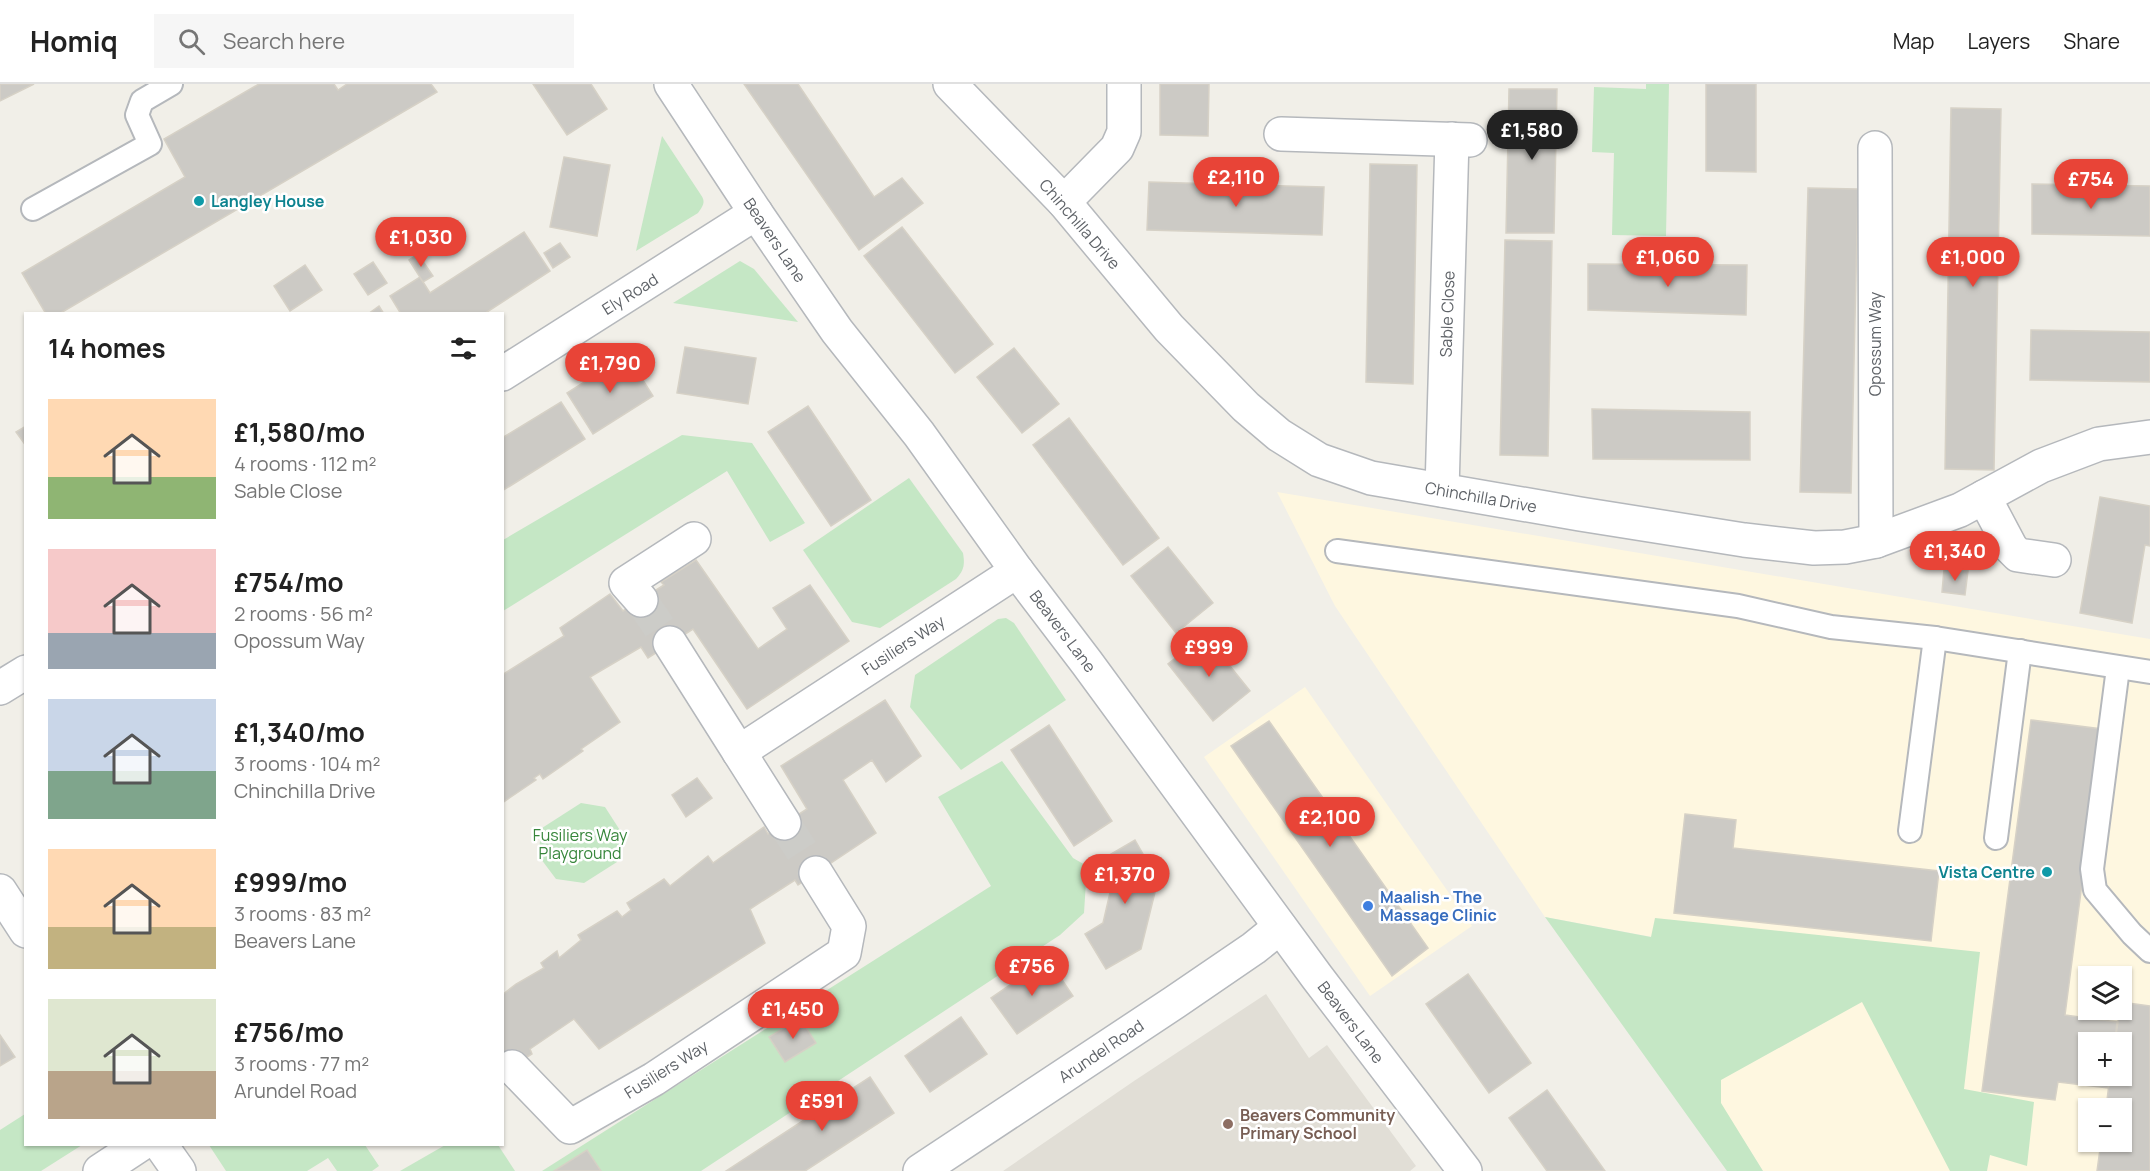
<!DOCTYPE html>
<meta charset="utf-8">
<style>
body{margin:0;font-family:Manrope,sans-serif;background:#f6f6f6;color:#222;height:100vh;display:flex;flex-direction:column;font-size:22px;white-space:nowrap}
*{box-sizing:border-box;margin:0}
p{font-size:20px;color:#767676}
.icon{flex:none;width:33px;height:33px;fill:none;stroke:currentColor;stroke-width:2;stroke-linecap:round;stroke-linejoin:round}
.map{position:relative;flex:1;overflow:hidden}
.side{position:absolute;left:24px;top:228px;width:480px;height:834px;display:flex;flex-direction:column;background:#fff;border-radius:0px;box-shadow:0 2px 4px #0004}
.side>*{flex:none}
.buttons{position:absolute;left:2078px;top:882px;display:grid;gap:12px}
.buttons a{display:grid;place-items:center;width:54px;height:54px;border-radius:0px;background:#fff;box-shadow:0 2px 4px #0004;font-size:30px}
.price{position:absolute;translate:-50% -51px;padding:0 14px;border-radius:21px;background:#e84437;color:#fff;font-size:20px;line-height:39px;filter:drop-shadow(0 2px 3px #0008)}
.price::after{content:'';position:absolute;left:50%;top:36px;width:18px;height:14px;margin-left:-9px;background:inherit;clip-path:polygon(0 0,100% 0,50% 100%)}
.price.current{background:#222;color:#fff}
ul{padding:0;list-style:none}
li{display:flex;align-items:center;gap:18px;height:150px;padding:0 24px}
li span{display:grid;place-items:center;flex:none;width:168px;height:120px;border-radius:0px;color:#555}
li>.icon{margin-inline-start:auto}
span .icon{width:72px;height:72px;fill:#fffc;stroke-width:1}
li b{font-size:26px}
h2{display:flex;justify-content:space-between;align-items:center;height:72px;padding:0 24px;font-size:26px}
header{display:flex;align-items:center;gap:36px;box-sizing:border-box;height:84px;padding:0 30px;background:#fff;border-bottom:2px solid #e0e0e0}
header strong{font-size:28px}
nav{display:flex;gap:33px;margin-inline-start:auto;font-size:21px}
.search{width:420px;height:54px;background:#f6f6f6;display:flex;align-items:center;gap:15px;box-sizing:border-box;padding:0 21px;border-radius:0px;color:#767676;font-size:22px}
.map>svg:first-child{display:block}
.commercial{fill:#fef7e0;fill-rule:evenodd}
.education{fill:#e1ded6}
.green{fill:#c5e7c5}
.building{fill:#cccac5;stroke:#d6d1c6;stroke-width:1.5}
.lines{fill:none;stroke-linecap:round;stroke-linejoin:round}
.minor-tunnel{stroke:#ccccc8;stroke-width:33;stroke-dasharray:33 16;stroke-linecap:butt}
.service-casing{stroke:#b5b8bc;stroke-width:26}
.minor-casing{stroke:#b5b8bc;stroke-width:36}
.service{stroke:#fff;stroke-width:22}
.minor{stroke:#fff;stroke-width:33}
.culture-dot{fill:#0f9aa8;stroke:#fff;stroke-width:2}
.shop-dot{fill:#3f7fe0;stroke:#fff;stroke-width:2}
.education-dot{fill:#8d6e63;stroke:#fff;stroke-width:2}
.labels{text-anchor:middle;dominant-baseline:central;stroke-width:5;stroke-linejoin:round;paint-order:stroke}
.culture-label{font-size:16px;font-weight:bold;fill:#0d838f;stroke:#fff;text-anchor:start}
.street-label{font-size:16px;fill:#5f6368;stroke:#fff}
.park-label{font-size:16px;fill:#37863b;stroke:#fff}
.shop-label{font-size:16px;font-weight:bold;fill:#366cbe;stroke:#fff;text-anchor:start}
.education-label{font-size:16px;font-weight:bold;fill:#785e54;stroke:#fff;text-anchor:start}
</style>
<header>
<strong>Homiq</strong>
<div class="search"><svg class="icon" aria-label="search" viewBox="0 0 24 24"><circle cx="10" cy="10" r="6"/><path d="M15 15l6 6"/></svg>Search here</div>
<nav><a>Map</a><a>Layers</a><a>Share</a></nav>
</header>
<div class="map">
<svg width="2150" height="1087" viewBox="0 0 2150 1087">
<rect width="100%" height="100%" fill="#f1efe8"/>
<g class="commercial">
<path d="M1277,408L2150,555V1087H1763L1720,1019V996L1822,940L1652,853L1545,833L1335,522ZM2088,892H2121V926H2088ZM2088,958H2121V992H2088ZM2088,1024H2121V1058H2088Z"/>
<path d="M1305,603L1472,842L1370,912L1204,673Z"/>
</g>
<path class="education" d="M1266,910L1309,974L1327,961L1416,1082L1410,1087H1003L1134,997Z"/>
<g class="green">
<path d="M1646,0H1669L1666,152L1612,151L1614,69L1592,68L1594,3L1646,5Z"/>
<path d="M662,52L701,111C706,118 703,122 698,129L636,167Z"/>
<path d="M740,177L754,185L798,238L673,219Z"/>
<path d="M682,351L752,359L805,439L770,458L727,387L503,527V456Z"/>
<path d="M909,394L963,469C965,481 964,486 956,495L880,544L852,538L803,466Z"/>
<path d="M1006,534L1014,539L1066,616L961,686L910,623L915,591L998,535Z"/>
<path d="M1002,677L1073,774L1087,782L1084,829L1060,851L701,1087H542L991,802L938,713Z"/>
<path d="M581,719L605,723L623,751L617,778L584,799L556,795L538,771L542,744Z"/>
<path d="M1545,833L1651,853L1655,834L1980,868L1964,1005L2034,1018L2027,1082L1990,1071L1987,1087H1950L1862,918L1721,996V1019L1763,1087H1727Z"/>
<path d="M25,1030L26,1060L82,1061L41,1087H0V1046Z"/>
<path d="M447,1060L498,1061L515,1087H400Z"/>
<path d="M209,1061H365L379,1082L372,1087H337L328,1074L307,1087H226Z"/>
</g>
<g class="building">
<path d="M0,0H34L0,17Z"/>
<path d="M259,0H334L338,6L347,0H431L437,8L59,230H46L22,189L185,93L164,55Z"/>
<path d="M533,0H591L607,25L567,51Z"/>
<path d="M744,0H798L874,113L902,94L923,119L859,166Z"/>
<path d="M1160,0H1209L1208,52L1160,51Z"/>
<path d="M1706,0H1756V88L1706,87Z"/>
<path d="M1509,5H1557L1554,149H1506Z"/>
<path d="M1951,24L2001,25L1994,386L1945,385Z"/>
<path d="M564,73L610,81L597,152L550,143Z"/>
<path d="M1370,80L1417,81L1413,300L1366,298Z"/>
<path d="M1149,98L1324,103L1322,151L1147,146Z"/>
<path d="M2032,100L2150,102V152L2032,150Z"/>
<path d="M1808,104L1858,105L1851,409L1800,408Z"/>
<path d="M902,143L993,260L955,289L864,172Z"/>
<path d="M524,148L550,187L484,230H401L390,212L420,193L430,209Z"/>
<path d="M1505,156L1552,157L1548,372L1500,371Z"/>
<path d="M560,159L570,173L553,184L544,169Z"/>
<path d="M418,170L433,192L423,198L409,176Z"/>
<path d="M373,178L387,199L368,211L354,190Z"/>
<path d="M1588,180L1747,181L1746,231L1588,226Z"/>
<path d="M305,181L322,206L290,227L274,202Z"/>
<path d="M379,222L384,230H368Z"/>
<path d="M2031,246L2150,248V298L2030,296Z"/>
<path d="M685,263L756,274L748,320L677,309Z"/>
<path d="M1014,264L1059,320L1022,349L977,293Z"/>
<path d="M627,271L653,312L593,350L567,309Z"/>
<path d="M561,318L585,355L502,407V354Z"/>
<path d="M808,322L871,416L831,442L768,348Z"/>
<path d="M1592,325L1750,328V376L1593,375Z"/>
<path d="M1069,334L1159,454L1123,481L1033,361Z"/>
<path d="M26,342V362L16,348Z"/>
<path d="M2100,413L2150,422V462L2145,461L2132,539L2080,529Z"/>
<path d="M1168,463L1213,519L1176,549L1131,492Z"/>
<path d="M696,476L758,565L787,545L773,524L810,501L849,557L747,625L693,545L648,574L641,563L590,593L620,638L581,665L583,667L543,695L540,690L534,694L536,696L502,719V591L564,552L560,544L610,510L623,527L664,501L661,498Z"/>
<path d="M1944,485L1968,487L1965,511L1942,508Z"/>
<path d="M1205,551L1250,607L1213,637L1168,580Z"/>
<path d="M885,616L921,672L886,698L872,676L843,696L876,749L798,801L795,796L750,825L765,859L599,965L574,935L530,965L532,970L502,989V911L516,900L544,884L541,879L557,867L559,874L581,856L578,851L617,827L622,833L631,826L627,819L664,795L670,802L708,772L713,779L764,743L768,750L807,725L781,682Z"/>
<path d="M2031,636L2102,645L2065,931L2117,938L2115,958H2088V992H2110L2108,1004L2058,998L2055,1016L1982,1007Z"/>
<path d="M1269,637L1428,864L1392,892L1231,662Z"/>
<path d="M1049,641L1112,737L1074,762L1011,666Z"/>
<path d="M697,694L712,714L686,733L672,711Z"/>
<path d="M1685,730L1736,736L1733,764L1939,787L1931,857L1674,829Z"/>
<path d="M1135,756L1158,796L1141,865L1106,885L1085,850L1103,839L1112,800L1099,777Z"/>
<path d="M1048,875L1073,912L1017,950L991,914Z"/>
<path d="M1468,890L1531,979L1489,1009L1426,920Z"/>
<path d="M2121,918L2150,922V1087H2097L2101,1058H2121V1024H2106L2110,992H2121V958H2115Z"/>
<path d="M961,933L987,970L930,1008L905,972Z"/>
<path d="M800,934L816,959L785,978L769,953Z"/>
<path d="M0,951L15,973L0,982Z"/>
<path d="M870,993L894,1029L805,1087H726Z"/>
<path d="M1547,1006L1605,1087H1547L1509,1034Z"/>
<path d="M587,1066L601,1087H554Z"/>
</g>
<g class="lines">
<g class="minor-tunnel">
<path d="M641,516L670,559"/>
<path d="M784,739L816,789"/>
</g>
<defs>
<g id="service">
<path d="M33,125L150,60L137,31L142,17L171,0"/>
<path d="M1337,467L1738,522L1831,543L1935,554L2150,588"/>
<path d="M2118,584L2092,785L2095,806L2132,850L2150,867"/>
<path d="M1910,747L1935,554"/>
<path d="M1996,754L2020,567"/>
</g>
<g id="minor">
<path d="M671,0L756,129L837,247L919,350L1017,487L1087,579L1317,893L1465,1087"/>
<path d="M950,0L1064,118L1169,244L1246,323L1279,351L1319,376L1371,394L1580,430L1744,456L1814,464L1845,463L1876,457L1960,426L2041,382L2099,360L2150,353"/>
<path d="M1281,50L1470,56"/>
<path d="M1875,64L1876,457"/>
<path d="M1064,118L1117,64L1124,48V0"/>
<path d="M502,290L756,129"/>
<path d="M1442,406L1452,55"/>
<path d="M1984,413L2011,464L2018,471L2054,476"/>
<path d="M641,516L626,499L694,455"/>
<path d="M670,559L739,668"/>
<path d="M0,604L26,588"/>
<path d="M784,739L739,668L1017,487"/>
<path d="M0,807L26,847"/>
<path d="M512,983L570,1043L654,995L844,869L849,842L816,789"/>
<path d="M160,1060L179,1087"/>
<path d="M100,1087L141,1060"/>
<path d="M920,1087L1175,918L1254,864L1280,843"/>
</g>
</defs>
<use href="#service" class="service-casing"/>
<use href="#minor" class="minor-casing"/>
<use href="#service" class="service"/>
<use href="#minor" class="minor"/>
</g>
<g class="culture-dot">
<circle cx="199" cy="117" r="6"/>
<circle cx="2047" cy="788" r="6"/>
</g>
<circle class="shop-dot" cx="1368" cy="822" r="6"/>
<circle class="education-dot" cx="1228" cy="1040" r="6"/>
<g class="labels">
<g class="culture-label">
<text x="211" y="117">Langley House</text>
<text x="2035" y="788" text-anchor="end">Vista Centre</text>
</g>
<g class="street-label">
<text transform="translate(1080 140) rotate(49)">Chinchilla Drive</text>
<text transform="translate(775 156) rotate(56)">Beavers Lane</text>
<text transform="translate(630 210) rotate(-32)">Ely Road</text>
<text transform="translate(1447 230) rotate(-88)">Sable Close</text>
<text transform="translate(1875 260) rotate(-90)">Opossum Way</text>
<text transform="translate(1481 413) rotate(10)">Chinchilla Drive</text>
<text transform="translate(1063 547) rotate(53)">Beavers Lane</text>
<text transform="translate(903 561) rotate(-33)">Fusiliers Way</text>
<text transform="translate(1351 938) rotate(53)">Beavers Lane</text>
<text transform="translate(1101 967) rotate(-34)">Arundel Road</text>
<text transform="translate(666 985) rotate(-32)">Fusiliers Way</text>
</g>
<g class="park-label">
<text x="580" y="751">Fusiliers Way<tspan x="580" dy="18">Playground</tspan></text>
</g>
<g class="shop-label">
<text x="1380" y="813">Maalish - The<tspan x="1380" dy="18">Massage Clinic</tspan></text>
</g>
<g class="education-label">
<text x="1240" y="1031">Beavers Community<tspan x="1240" dy="18">Primary School</tspan></text>
</g>
</g>
</svg>
<div class="buttons">
<a><svg class="icon" aria-label="layers" viewBox="0 0 24 24"><path d="M12 4l9 5-9 5-9-5zM3 14l9 5 9-5"/></svg></a>
<a>+</a>
<a>−</a>
</div>
<b class="price current" style="left:1532px;top:77px">£1,580</b>
<b class="price" style="left:1236px;top:124px">£2,110</b>
<b class="price" style="left:2091px;top:126px">£754</b>
<b class="price" style="left:421px;top:184px">£1,030</b>
<b class="price" style="left:1668px;top:204px">£1,060</b>
<b class="price" style="left:1973px;top:204px">£1,000</b>
<b class="price" style="left:610px;top:310px">£1,790</b>
<b class="price" style="left:1955px;top:498px">£1,340</b>
<b class="price" style="left:1209px;top:594px">£999</b>
<b class="price" style="left:1330px;top:764px">£2,100</b>
<b class="price" style="left:1125px;top:821px">£1,370</b>
<b class="price" style="left:1032px;top:913px">£756</b>
<b class="price" style="left:793px;top:956px">£1,450</b>
<b class="price" style="left:822px;top:1048px">£591</b>
<section class="side">
<h2>14 homes<svg class="icon" aria-label="filters" viewBox="0 0 24 24"><path d="M4 7h16M4 17h16"/><circle cx="9" cy="7" r="2"/><circle cx="15" cy="17" r="2"/></svg></h2>
<ul>
<li><span style="background:linear-gradient(#ffd9b3 65%,#8fb573 0)"><svg class="icon" aria-label="home" viewBox="0 0 24 24"><path d="M3 11l9-7 9 7M6 9v11h12V9"/></svg></span><div><b>£1,580/mo</b><p>4 rooms · 112 m²</p><p>Sable Close</p></div></li>
<li><span style="background:linear-gradient(#f6c9c9 70%,#9aa5b1 0)"><svg class="icon" aria-label="home" viewBox="0 0 24 24"><path d="M3 11l9-7 9 7M6 9v11h12V9"/></svg></span><div><b>£754/mo</b><p>2 rooms · 56 m²</p><p>Opossum Way</p></div></li>
<li><span style="background:linear-gradient(#c9d6e8 60%,#7fa58c 0)"><svg class="icon" aria-label="home" viewBox="0 0 24 24"><path d="M3 11l9-7 9 7M6 9v11h12V9"/></svg></span><div><b>£1,340/mo</b><p>3 rooms · 104 m²</p><p>Chinchilla Drive</p></div></li>
<li><span style="background:linear-gradient(#ffd9b3 65%,#c2b280 0)"><svg class="icon" aria-label="home" viewBox="0 0 24 24"><path d="M3 11l9-7 9 7M6 9v11h12V9"/></svg></span><div><b>£999/mo</b><p>3 rooms · 83 m²</p><p>Beavers Lane</p></div></li>
<li><span style="background:linear-gradient(#dfe7d0 60%,#b9a48a 0)"><svg class="icon" aria-label="home" viewBox="0 0 24 24"><path d="M3 11l9-7 9 7M6 9v11h12V9"/></svg></span><div><b>£756/mo</b><p>3 rooms · 77 m²</p><p>Arundel Road</p></div></li>
</ul>
</section>
</div>
